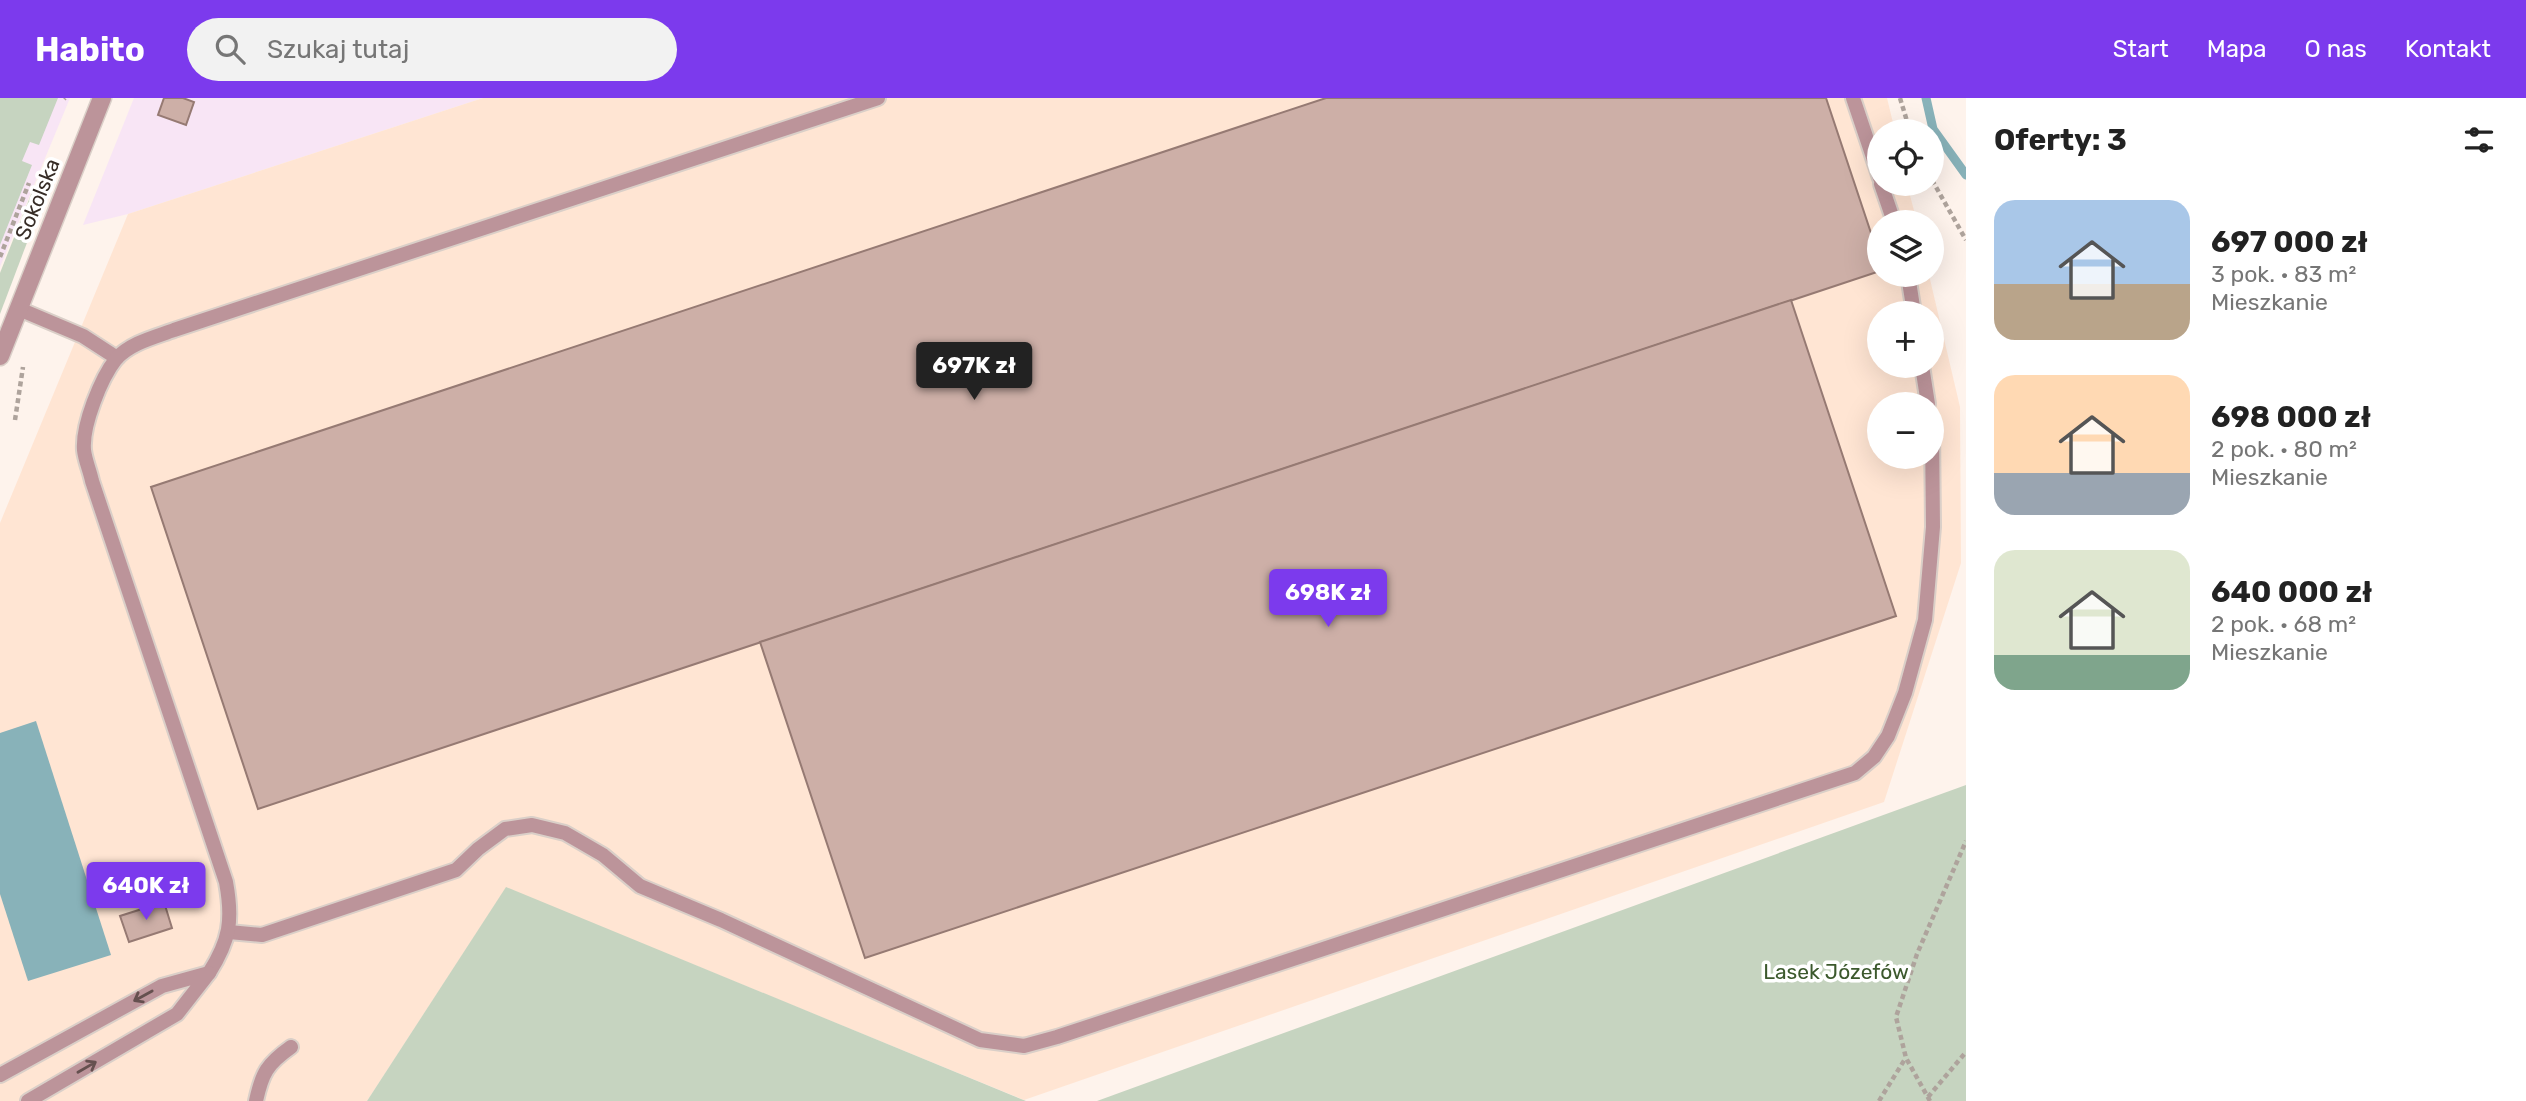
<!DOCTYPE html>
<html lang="pl">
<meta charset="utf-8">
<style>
body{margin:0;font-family:Rubik,sans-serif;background:#f2f2f2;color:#222;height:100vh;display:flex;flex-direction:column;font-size:26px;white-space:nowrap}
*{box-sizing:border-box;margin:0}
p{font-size:23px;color:#767676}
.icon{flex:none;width:38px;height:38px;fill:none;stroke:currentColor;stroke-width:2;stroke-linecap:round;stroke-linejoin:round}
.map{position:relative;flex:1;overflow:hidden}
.sheet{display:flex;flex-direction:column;background:#fff;width:560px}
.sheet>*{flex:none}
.fabs{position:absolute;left:1867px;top:21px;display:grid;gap:14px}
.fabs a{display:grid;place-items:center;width:77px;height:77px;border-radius:50%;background:#fff;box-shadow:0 7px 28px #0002;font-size:35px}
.price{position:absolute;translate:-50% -60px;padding:0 16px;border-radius:7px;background:#7c3aed;color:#fff;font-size:23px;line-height:46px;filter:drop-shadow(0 2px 4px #0008)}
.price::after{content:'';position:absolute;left:50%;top:42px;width:21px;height:16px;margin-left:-10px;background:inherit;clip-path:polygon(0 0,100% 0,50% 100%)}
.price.selected{background:#222;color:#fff}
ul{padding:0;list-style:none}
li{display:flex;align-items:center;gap:21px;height:175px;padding:0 28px}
li span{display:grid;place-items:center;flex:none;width:196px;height:140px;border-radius:21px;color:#555}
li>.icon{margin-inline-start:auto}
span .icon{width:84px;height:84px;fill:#fffc;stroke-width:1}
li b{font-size:30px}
h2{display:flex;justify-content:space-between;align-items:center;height:84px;padding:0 28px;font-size:30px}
header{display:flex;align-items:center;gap:42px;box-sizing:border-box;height:98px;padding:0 35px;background:#7c3aed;color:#fff}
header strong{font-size:33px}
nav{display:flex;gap:38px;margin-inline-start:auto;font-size:24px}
.search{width:490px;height:63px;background:#f2f2f2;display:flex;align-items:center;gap:18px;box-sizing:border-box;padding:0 24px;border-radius:38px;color:#767676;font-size:26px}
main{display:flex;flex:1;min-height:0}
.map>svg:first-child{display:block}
.commercial{fill:#f8e5f5}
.built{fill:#ffe5d3;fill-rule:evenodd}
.green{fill:#c6d4c0}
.water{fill:#88b2b9}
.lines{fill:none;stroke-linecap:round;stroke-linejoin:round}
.stream{stroke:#88b2b9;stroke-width:9}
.building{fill:#cdafa7;stroke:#967a73;stroke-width:2}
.service-casing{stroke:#dacfc8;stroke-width:18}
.tertiary-casing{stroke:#dacfc8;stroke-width:21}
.path{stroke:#aea39c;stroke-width:4.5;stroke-dasharray:5 3.5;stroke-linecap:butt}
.service{stroke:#bc949a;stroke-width:14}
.tertiary{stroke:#bc949a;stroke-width:18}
.oneway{stroke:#65504f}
.labels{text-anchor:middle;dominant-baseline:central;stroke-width:7;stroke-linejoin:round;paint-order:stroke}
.street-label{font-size:21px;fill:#362c26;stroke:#fff}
.park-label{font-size:21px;fill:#3c592d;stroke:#fff}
</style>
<header>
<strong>Habito</strong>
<div class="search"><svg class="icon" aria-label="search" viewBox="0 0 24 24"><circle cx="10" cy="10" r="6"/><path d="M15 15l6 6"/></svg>Szukaj tutaj</div>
<nav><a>Start</a><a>Mapa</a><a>O nas</a><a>Kontakt</a></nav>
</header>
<main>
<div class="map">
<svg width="1966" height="1003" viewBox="0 0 1966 1003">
<rect width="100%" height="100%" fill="#fef3ec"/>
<g class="commercial">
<path d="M0,0H70L0,169Z"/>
<path d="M134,0H483L128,116L83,127Z"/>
</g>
<path class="built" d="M483,0H1887L1895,33H1880V86H1907L1917,124H1880V177H1929L1960,309L1961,465L1884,704L1024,1002L506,790L367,1003H0V425L128,116ZM1880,215H1932V268H1880ZM1880,306H1932V359H1880Z"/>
<g class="green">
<path d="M0,0H58L39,47L30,44L22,63L32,67L0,147Z"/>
<path d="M32,94L28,142L0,216V175Z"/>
<path d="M1966,687V1003H1097Z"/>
<path d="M506,789L1026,1003H367Z"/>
</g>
<path class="water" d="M36,623L111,857L28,883L0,796V635Z"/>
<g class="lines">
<path class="stream" d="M1926,0L1933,31L1966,77"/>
</g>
<g class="building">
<path d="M164,0H183L194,4L186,27L158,17Z"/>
<path d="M1326,0H1826L1880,162V173L258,711L151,389Z"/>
<path d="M1791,202L1896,518L865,860L760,544Z"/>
<path d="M164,804L172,830L129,844L120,818Z"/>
</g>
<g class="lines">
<defs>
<g id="service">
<path d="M1853,0L1880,80"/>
<path d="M1881,86L1894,124"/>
<path d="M1908,177L1914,215"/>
<path d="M19,211L83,238L117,260"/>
<path d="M1922,268L1928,306"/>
<path d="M229,834L262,837L456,772L478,751L505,731L532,727L565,735L603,757L640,788L721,822L980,942L1024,948L1057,939L1855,675L1874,659L1888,638L1905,595L1925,522L1933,429L1932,331"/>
<path d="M209,875C230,842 233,822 226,784L92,383C90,373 85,362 84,352C82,327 101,280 116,261C130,245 155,239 174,232L878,0"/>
<path d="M0,977L162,888L209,875L177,916L28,1003"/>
<path d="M256,1003C262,975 267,966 291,949"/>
</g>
<path id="tertiary" d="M0,258L102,0"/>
</defs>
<use href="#service" class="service-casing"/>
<use href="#tertiary" class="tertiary-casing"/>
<g class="path">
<path d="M1900,0L1910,33"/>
<path d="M64,1L65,0"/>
<path d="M1932,82L1966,142"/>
<path d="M0,159L29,85"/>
<path d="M15,322L23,269"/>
<path d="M1928,999L1966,954"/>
<path d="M1879,1003L1905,961"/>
<path d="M1930,1003L1906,960L1896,919L1917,856L1966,743"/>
</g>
<use href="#service" class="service"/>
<use href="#tertiary" class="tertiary"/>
</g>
<defs><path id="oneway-shaft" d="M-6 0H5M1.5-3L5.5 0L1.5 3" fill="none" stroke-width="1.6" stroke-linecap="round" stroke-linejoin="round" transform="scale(1.75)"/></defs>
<g class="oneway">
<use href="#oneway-shaft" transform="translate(143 898) rotate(151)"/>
<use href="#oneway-shaft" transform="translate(87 969) rotate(-30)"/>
</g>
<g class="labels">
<g class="street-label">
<text transform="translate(37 101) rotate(-68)">Sokolska</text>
</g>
<g class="park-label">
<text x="1836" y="873">Lasek Józefów</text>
</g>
</g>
</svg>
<div class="fabs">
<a><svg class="icon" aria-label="locate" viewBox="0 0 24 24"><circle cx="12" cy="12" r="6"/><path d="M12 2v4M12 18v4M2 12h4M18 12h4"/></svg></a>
<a><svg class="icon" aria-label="layers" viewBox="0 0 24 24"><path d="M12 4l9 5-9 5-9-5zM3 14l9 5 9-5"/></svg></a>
<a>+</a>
<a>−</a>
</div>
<b class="price selected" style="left:974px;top:304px">697K zł</b>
<b class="price" style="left:1328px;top:531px">698K zł</b>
<b class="price" style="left:146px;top:824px">640K zł</b>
</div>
<section class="sheet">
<h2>Oferty: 3<svg class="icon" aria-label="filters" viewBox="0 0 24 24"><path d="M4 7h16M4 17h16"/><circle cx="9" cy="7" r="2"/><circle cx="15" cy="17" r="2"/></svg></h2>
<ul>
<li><span style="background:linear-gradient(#a9c7e8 60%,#b9a48a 0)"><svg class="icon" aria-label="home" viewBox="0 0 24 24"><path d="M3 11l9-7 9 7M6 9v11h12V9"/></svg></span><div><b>697 000 zł</b><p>3 pok. · 83 m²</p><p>Mieszkanie</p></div></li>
<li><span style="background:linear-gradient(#ffd9b3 70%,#9aa5b1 0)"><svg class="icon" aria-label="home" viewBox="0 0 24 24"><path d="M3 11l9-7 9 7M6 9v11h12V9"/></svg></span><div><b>698 000 zł</b><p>2 pok. · 80 m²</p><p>Mieszkanie</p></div></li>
<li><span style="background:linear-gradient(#dfe7d0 75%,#7fa58c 0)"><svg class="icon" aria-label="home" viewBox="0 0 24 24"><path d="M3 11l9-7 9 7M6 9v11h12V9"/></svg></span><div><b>640 000 zł</b><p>2 pok. · 68 m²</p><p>Mieszkanie</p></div></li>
</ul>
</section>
</main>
